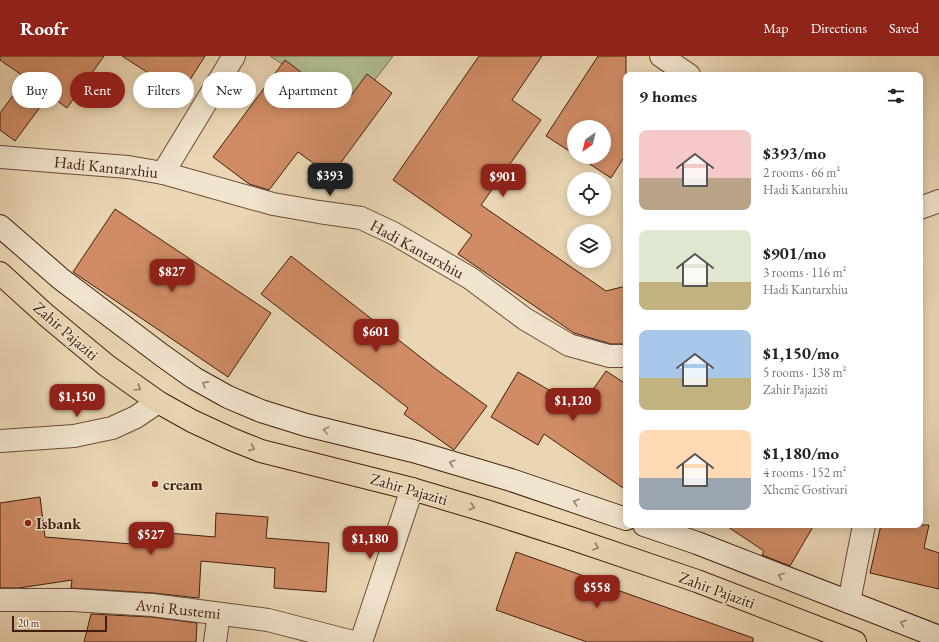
<!DOCTYPE html>
<meta charset="utf-8">
<style>
body{margin:0;font-family:"EB Garamond",serif;background:#f6f6f6;color:#222;height:100vh;display:flex;flex-direction:column;font-size:15px;white-space:nowrap}
*{box-sizing:border-box;margin:0}
p{font-size:13px;color:#767676}
.icon{flex:none;width:22px;height:22px;fill:none;stroke:currentColor;stroke-width:2;stroke-linecap:round;stroke-linejoin:round}
.map{position:relative;flex:1;overflow:hidden}
.sheet{position:absolute;left:623px;top:16px;width:300px;height:456px;display:flex;flex-direction:column;background:#fff;border-radius:8px;box-shadow:0 2px 10px #0003}
.sheet>*{flex:none}
.banner{position:absolute;left:12px;top:16px;width:380px;height:36px;display:flex;gap:8px}
.needle{width:26px;rotate:214deg}
.buttons{position:absolute;left:567px;top:64px;display:grid;gap:8px}
.buttons a{display:grid;place-items:center;width:44px;height:44px;border-radius:50%;background:#fff;box-shadow:0 2px 10px #0003;font-size:20px}
.scale{position:absolute;left:12px;bottom:10px;width:95px;box-sizing:border-box;padding-left:4px;border:2px solid #411e10;border-top:0;font-size:11px;line-height:14px;white-space:nowrap;color:#411e10;-webkit-text-stroke:3px #f1e4ce;paint-order:stroke}
.price{position:absolute;translate:-50% -34px;padding:0 9px;border-radius:8px;background:#8f2418;color:#fff;font-size:13px;line-height:26px;filter:drop-shadow(0 1px 2px #0008)}
.price::after{content:'';position:absolute;left:50%;top:24px;width:12px;height:9px;margin-left:-6px;background:inherit;clip-path:polygon(0 0,100% 0,50% 100%)}
.price.on{background:#222;color:#fff}
ul{padding:0;list-style:none}
li{display:flex;align-items:center;gap:12px;height:100px;padding:0 16px}
li span{display:grid;place-items:center;flex:none;width:112px;height:80px;border-radius:8px;color:#555}
li>.icon{margin-inline-start:auto}
span .icon{width:48px;height:48px;fill:#fffc;stroke-width:1}
li b{font-size:17px}
h2{display:flex;justify-content:space-between;align-items:center;height:48px;padding:0 16px;font-size:17px}
.tag{padding:0 14px;border-radius:18px;background:#fff;box-shadow:0 2px 10px #0003;font-size:14px;line-height:36px}
.tag.on{background:#8f2418;color:#fff}
header{display:flex;align-items:center;gap:24px;box-sizing:border-box;height:56px;padding:0 20px;background:#8f2418;color:#fff}
header strong{font-size:19px}
nav{display:flex;gap:22px;margin-inline-start:auto;font-size:14px}
.map>svg:first-child{display:block}
.green{fill:#b2bf90;stroke:#7a6e50}
.building{fill:#d08c65;stroke:#411e10}
.lines{fill:none;stroke-linecap:round;stroke-linejoin:round}
.street-casing{stroke:#6b4c39;stroke-width:24}
.secondary-casing{stroke:#411e10;stroke-width:24}
.primary-casing{stroke:#411e10;stroke-width:24}
.street{stroke:#f1e4ce;stroke-width:22}
.secondary{stroke:#f1e4ce;stroke-width:22}
.primary{stroke:#ead6b3;stroke-width:22}
.oneway{stroke:#99816f}
.oneway2{stroke:#967a62}
.poi-dot{fill:#8f2418;stroke:#f1e4ce;stroke-width:1.5}
.labels{text-anchor:middle;dominant-baseline:central;stroke-width:3;stroke-linejoin:round;paint-order:stroke}
.street-label{font-size:16px;fill:#411e10;stroke:#f1e4ce}
.poi-label{font-size:16px;font-weight:bold;fill:#411e10;stroke:#f1e4ce;text-anchor:start}
</style>
<header>
<strong>Roofr</strong>
<nav><a>Map</a><a>Directions</a><a>Saved</a></nav>
</header>
<div class="map">
<svg width="939" height="586" viewBox="0 0 939 586">
<rect width="100%" height="100%" fill="#ead6b3"/>
<filter id="stains"><feTurbulence type="fractalNoise" baseFrequency=".005" numOctaves="4"/><feColorMatrix values="0 0 0 0 .2 0 0 0 0 .09 0 0 0 0 .02 0 0 0 .5 -.17"/></filter>
<radialGradient id="worn" r=".72"><stop offset=".6" stop-color="#630" stop-opacity="0"/><stop offset="1" stop-color="#630" stop-opacity=".3"/></radialGradient>
<path class="green" d="M270,0H393L352,54Z"/>
<g class="building">
<path d="M0,0H104L67,52L49,39L15,85L0,74V57L26,22L0,4Z"/>
<path d="M122,0H205L181,38Z"/>
<path d="M479,0H542L512,44L541,64L481,149L606,235L626,230V288H611L574,277L458,198L472,179L393,124Z"/>
<path d="M598,0H626V98L611,122L579,101H604V71H574V98L546,80Z"/>
<path d="M285,4L344,49L367,18L392,37L331,120L298,96L269,134L249,128L213,101Z"/>
<path d="M115,153L271,257L228,321L73,216Z"/>
<path d="M291,200L437,314L487,350L454,394L404,358L408,352L261,238Z"/>
<path d="M606,315L626,328V434L544,378L538,389L491,361L518,316L580,352Z"/>
<path d="M40,441L45,481L144,489L145,475L215,481L216,457L268,461L266,482L329,487L326,536L274,532L275,512L201,505L199,542L153,537L71,532L72,524L19,532H0V447Z"/>
<path d="M725,469H814L790,510L762,499L764,495Z"/>
<path d="M881,469H929L924,492L939,497V533L870,517Z"/>
<path d="M516,496L604,527L603,529L753,582V586H587L496,554Z"/>
<path d="M91,558L151,561L197,567L196,586H84Z"/>
</g>
<g class="lines">
<defs>
<g id="street">
<path d="M661,0L689,19"/>
<path d="M0,101L128,111L163,117L273,148L319,156L361,162L393,177L470,222L525,263L569,289L609,300H626"/>
<path d="M163,117L234,0"/>
<path d="M920,152L939,145"/>
<path d="M0,385L74,380L112,372L136,361L158,346"/>
<path d="M0,544H72L152,549L268,564L353,586"/>
<path d="M849,546L864,469"/>
<path d="M215,586L219,558"/>
<path d="M361,586L412,433"/>
</g>
<g id="secondary">
<path d="M0,170L61,223L163,300L194,322L228,341L261,355L306,369L413,395L511,424L626,463"/>
<path d="M644,469L697,487L849,546L939,581"/>
</g>
<path id="primary" d="M0,217L46,259L106,309L158,346L192,365L231,383L261,395L412,433L486,455L570,482L697,525L855,586"/>
</defs>
<use href="#street" class="street-casing"/>
<use href="#secondary" class="secondary-casing"/>
<use href="#primary" class="primary-casing"/>
<use href="#street" class="street"/>
<use href="#secondary" class="secondary"/>
<use href="#primary" class="primary"/>
</g>
<defs><path id="oneway-chevron" d="M-2-3.5L2.5 0L-2 3.5" fill="none" stroke-width="1.6" stroke-linecap="round" stroke-linejoin="round"/></defs>
<g class="oneway">
<use href="#oneway-chevron" transform="translate(205 328) rotate(-151)"/>
<use href="#oneway-chevron" transform="translate(326 374) rotate(-166)"/>
<use href="#oneway-chevron" transform="translate(452 407) rotate(-163)"/>
<use href="#oneway-chevron" transform="translate(576 446) rotate(-162)"/>
<use href="#oneway-chevron" transform="translate(781 520) rotate(-158)"/>
<use href="#oneway-chevron" transform="translate(903 567) rotate(-159)"/>
</g>
<g class="oneway2">
<use href="#oneway-chevron" transform="translate(138 332) rotate(35)"/>
<use href="#oneway-chevron" transform="translate(252 392) rotate(22)"/>
<use href="#oneway-chevron" transform="translate(472 451) rotate(17)"/>
<use href="#oneway-chevron" transform="translate(596 491) rotate(19)"/>
</g>
<g class="poi-dot">
<circle cx="155" cy="428" r="4"/>
<circle cx="28" cy="467" r="4"/>
</g>
<g class="labels">
<g class="street-label">
<text transform="translate(106 111) rotate(6)">Hadi Kantarxhiu</text>
<text transform="translate(417 193) rotate(29)">Hadi Kantarxhiu</text>
<text transform="translate(66 275) rotate(41)">Zahir Pajaziti</text>
<text transform="translate(409 433) rotate(16)">Zahir Pajaziti</text>
<text transform="translate(717 534) rotate(20)">Zahir Pajaziti</text>
<text transform="translate(178 553) rotate(6)">Avni Rustemi</text>
</g>
<g class="poi-label">
<text x="163" y="428">cream</text>
<text x="36" y="467">Isbank</text>
</g>
</g>
<rect width="100%" height="100%" filter="url(#stains)"/>
<rect width="100%" height="100%" fill="url(#worn)"/>
</svg>
<div class="buttons">
<a><svg class="needle" viewBox="-14 -14 28 28"><path d="M0-13l5 13h-10z" fill="#e53935"/><path d="M0 13l5-13h-10z" fill="#767676"/></svg></a>
<a><svg class="icon" aria-label="locate" viewBox="0 0 24 24"><circle cx="12" cy="12" r="6"/><path d="M12 2v4M12 18v4M2 12h4M18 12h4"/></svg></a>
<a><svg class="icon" aria-label="layers" viewBox="0 0 24 24"><path d="M12 4l9 5-9 5-9-5zM3 14l9 5 9-5"/></svg></a>
</div>
<div class="scale">20 m</div>
<b class="price on" style="left:330px;top:141px">$393</b>
<b class="price" style="left:503px;top:142px">$901</b>
<b class="price" style="left:172px;top:237px">$827</b>
<b class="price" style="left:376px;top:297px">$601</b>
<b class="price" style="left:77px;top:362px">$1,150</b>
<b class="price" style="left:573px;top:366px">$1,120</b>
<b class="price" style="left:151px;top:500px">$527</b>
<b class="price" style="left:370px;top:504px">$1,180</b>
<b class="price" style="left:597px;top:553px">$558</b>
<div class="banner">
<a class="tag">Buy</a>
<a class="tag on">Rent</a>
<a class="tag">Filters</a>
<a class="tag">New</a>
<a class="tag">Apartment</a>
</div>
<section class="sheet">
<h2>9 homes<svg class="icon" aria-label="filters" viewBox="0 0 24 24"><path d="M4 7h16M4 17h16"/><circle cx="9" cy="7" r="2"/><circle cx="15" cy="17" r="2"/></svg></h2>
<ul>
<li><span style="background:linear-gradient(#f6c9c9 60%,#b9a48a 0)"><svg class="icon" aria-label="home" viewBox="0 0 24 24"><path d="M3 11l9-7 9 7M6 9v11h12V9"/></svg></span><div><b>$393/mo</b><p>2 rooms · 66 m²</p><p>Hadi Kantarxhiu</p></div></li>
<li><span style="background:linear-gradient(#dfe7d0 65%,#c2b280 0)"><svg class="icon" aria-label="home" viewBox="0 0 24 24"><path d="M3 11l9-7 9 7M6 9v11h12V9"/></svg></span><div><b>$901/mo</b><p>3 rooms · 116 m²</p><p>Hadi Kantarxhiu</p></div></li>
<li><span style="background:linear-gradient(#a9c7e8 60%,#c2b280 0)"><svg class="icon" aria-label="home" viewBox="0 0 24 24"><path d="M3 11l9-7 9 7M6 9v11h12V9"/></svg></span><div><b>$1,150/mo</b><p>5 rooms · 138 m²</p><p>Zahir Pajaziti</p></div></li>
<li><span style="background:linear-gradient(#ffd9b3 60%,#9aa5b1 0)"><svg class="icon" aria-label="home" viewBox="0 0 24 24"><path d="M3 11l9-7 9 7M6 9v11h12V9"/></svg></span><div><b>$1,180/mo</b><p>4 rooms · 152 m²</p><p>Xhemë Gostivari</p></div></li>
</ul>
</section>
</div>
